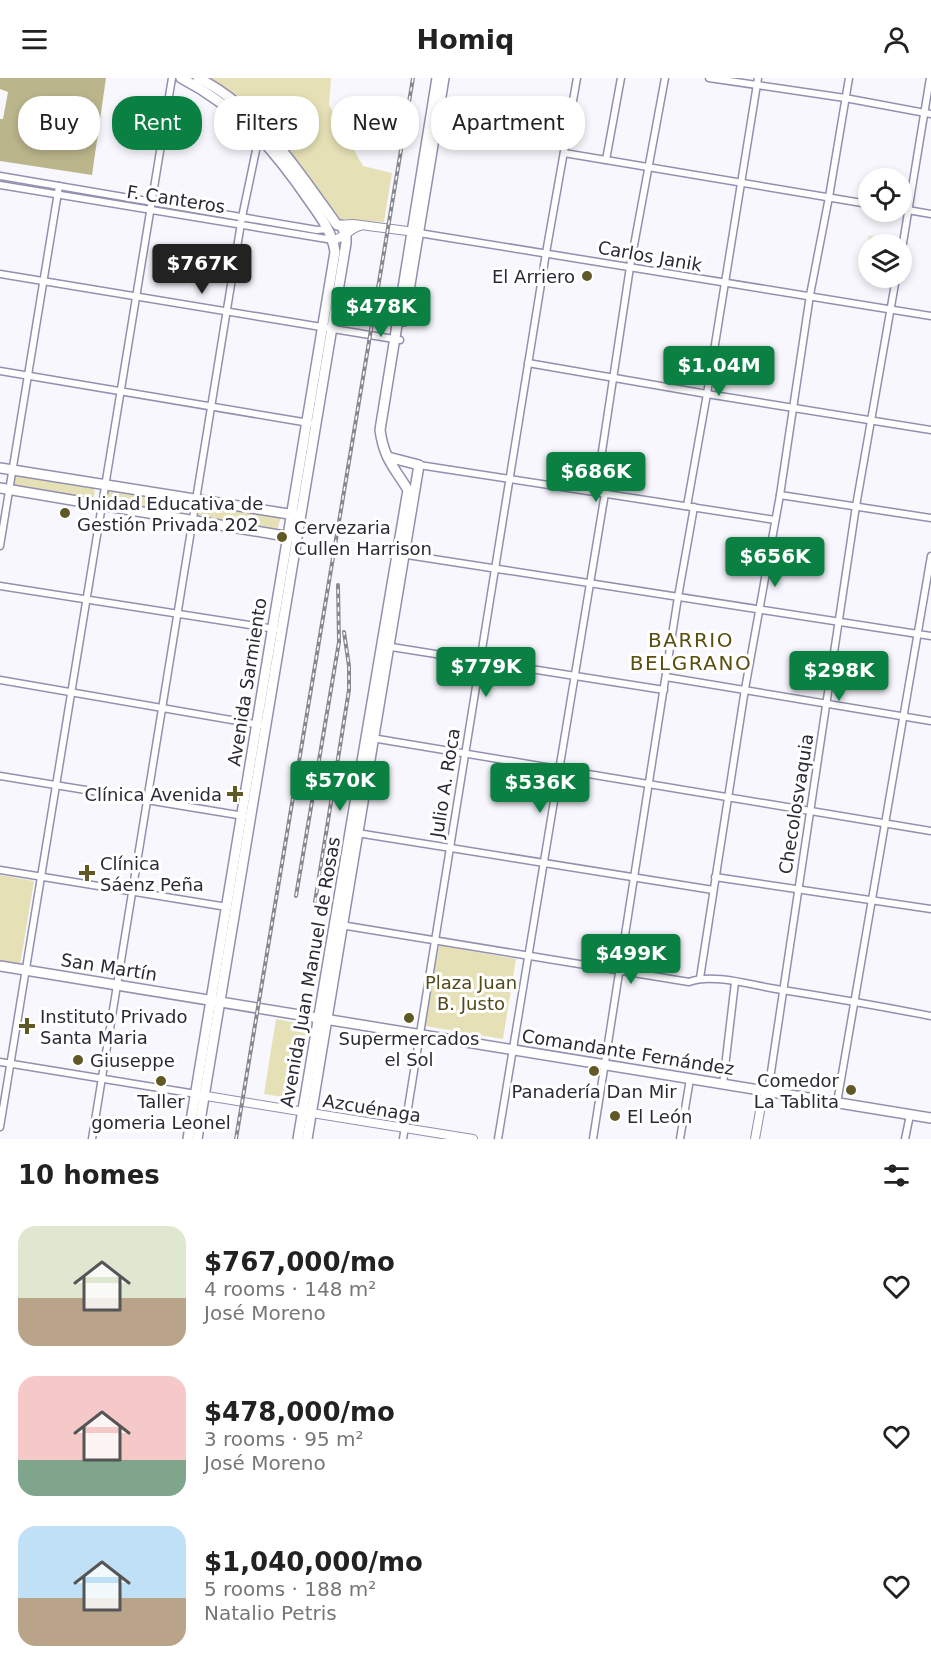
<!DOCTYPE html>
<meta charset="utf-8">
<style>
body{margin:0;font-family:"DejaVu Sans",sans-serif;background:#f2f2f2;color:#222;height:100vh;display:flex;flex-direction:column;font-size:22px;white-space:nowrap}
*{box-sizing:border-box;margin:0}
p{font-size:20px;color:#767676}
.icon{flex:none;width:33px;height:33px;fill:none;stroke:currentColor;stroke-width:2;stroke-linecap:round;stroke-linejoin:round}
.map{position:relative;height:1061px;overflow:hidden}
.sheet{display:flex;flex-direction:column;background:#fff;flex:1}
.sheet>*{flex:none}
.banner{position:absolute;left:18px;top:18px;width:600px;height:54px;display:flex;gap:12px}
.buttons{position:absolute;left:858px;top:90px;display:grid;gap:12px}
.buttons a{display:grid;place-items:center;width:54px;height:54px;border-radius:50%;background:#fff;box-shadow:0 3px 9px #0003;font-size:30px}
.price{position:absolute;translate:-50% -51px;padding:0 14px;border-radius:6px;background:#0b8043;color:#fff;font-size:20px;line-height:39px;filter:drop-shadow(0 2px 3px #0008)}
.price::after{content:'';position:absolute;left:50%;top:36px;width:18px;height:14px;margin-left:-9px;background:inherit;clip-path:polygon(0 0,100% 0,50% 100%)}
.price.current{background:#222;color:#fff}
ul{padding:0;list-style:none}
li{display:flex;align-items:center;gap:18px;height:150px;padding:0 18px}
li span{display:grid;place-items:center;flex:none;width:168px;height:120px;border-radius:18px;color:#555}
li>.icon{margin-inline-start:auto}
span .icon{width:72px;height:72px;fill:#fffc;stroke-width:1}
li b{font-size:26px}
h2{display:flex;justify-content:space-between;align-items:center;height:72px;padding:0 18px;font-size:26px}
.pill{padding:0 21px;border-radius:24px;background:#fff;box-shadow:0 3px 9px #0003;font-size:21px;line-height:54px}
.pill.current{background:#0b8043;color:#fff}
header{display:flex;justify-content:space-between;align-items:center;height:78px;padding:0 18px;background:#fff;font-size:27px;font-weight:600}
.map>svg:first-child{display:block}
.green{fill:#e6e0b6}
.forest{fill:#bbb58c}
.lines{fill:none;stroke-linecap:round;stroke-linejoin:round}
.minor-casing{stroke:#9290ae;stroke-width:9}
.tertiary-casing{stroke:#9290ae;stroke-width:10}
.secondary-casing{stroke:#9290ae;stroke-width:12}
.minor{stroke:#fff;stroke-width:6}
.tertiary{stroke:#fff;stroke-width:8}
.secondary{stroke:#fff;stroke-width:9}
.rail-casing{stroke:#888891;stroke-width:4}
.rail{stroke:#fff;stroke-width:1.5;stroke-dasharray:4.5;stroke-linecap:butt}
.poi-dot{fill:#615925;stroke:#fff;stroke-width:2}
.labels{text-anchor:middle;dominant-baseline:central;stroke-width:6;stroke-linejoin:round;paint-order:stroke}
.street-label{font-size:18px;fill:#2a2935;stroke:#fff}
.poi-label{font-size:18px;fill:#2a2935;stroke:#fff;text-anchor:start}
.park-label{font-size:18px;fill:#514917;stroke:#fff}
.neighbourhood-label{font-size:20px;letter-spacing:1.5px;fill:#584e0f;stroke:#fff}
</style>
<header><svg class="icon" aria-label="menu" viewBox="0 0 24 24"><path d="M4 6h16M4 12h16M4 18h16"/></svg>Homiq<svg class="icon" aria-label="person" viewBox="0 0 24 24"><circle cx="12" cy="8" r="4"/><path d="M4 21q1-7 8-7t8 7"/></svg></header>
<div class="map">
<svg width="931" height="1061" viewBox="0 0 931 1061">
<rect width="100%" height="100%" fill="#f7f7fd"/>
<g class="green">
<path d="M211,0H331L329,27L363,88L392,95L384,144L339,141L332,135L306,94L276,57L242,23Z"/>
<path d="M68,113L139,125V127L68,115Z"/>
<path d="M869,158L892,161L891,166H868L867,170Z"/>
<path d="M16,395L93,407C95,412 96,417 92,421L14,409V398Z"/>
<path d="M111,410L186,423L188,426L187,434L183,437L108,425L105,422L107,412Z"/>
<path d="M203,425L281,439L277,452L201,440L198,436V428Z"/>
<path d="M0,797L34,803L20,887L0,884Z"/>
<path d="M439,867L516,881L503,961L425,948Z"/>
<path d="M276,941L307,947L295,1021L264,1016Z"/>
</g>
<path class="forest" d="M0,0H106L92,97L0,83V41H3L8,14L0,11Z"/>
<g class="lines">
<defs>
<g id="minor">
<path d="M709,0L845,20L931,36"/>
<path d="M564,75L868,126"/>
<path d="M606,82L621,0"/>
<path d="M0,98L317,152L328,151"/>
<path d="M0,107L333,162"/>
<path d="M902,131L931,136"/>
<path d="M419,155L931,238"/>
<path d="M902,171L930,0"/>
<path d="M0,196L400,262"/>
<path d="M528,285L707,316L931,352"/>
<path d="M0,293L309,345"/>
<path d="M419,387L775,442"/>
<path d="M596,413L630,189L665,0"/>
<path d="M780,417L931,440"/>
<path d="M687,428L707,316L758,0"/>
<path d="M0,468L59,108"/>
<path d="M401,476L931,558"/>
<path d="M0,508L275,551"/>
<path d="M385,568L664,612"/>
<path d="M666,599L931,643"/>
<path d="M0,602L260,647"/>
<path d="M372,660L931,753"/>
<path d="M0,698L244,738"/>
<path d="M357,755L713,812"/>
<path d="M0,792L227,829"/>
<path d="M715,799L931,831"/>
<path d="M341,847L689,904C712,895 751,907 776,911C828,919 879,928 931,938"/>
<path d="M700,900L745,611L780,417L810,217L829,119L849,0"/>
<path d="M0,984L196,1016"/>
<path d="M723,1006L735,904"/>
<path d="M768,1014L856,428L896,200"/>
<path d="M837,1025L931,478"/>
<path d="M0,1049L172,0"/>
<path d="M92,1061L242,139L259,58"/>
<path d="M403,1061L546,175L577,0"/>
<path d="M498,1061L605,415"/>
<path d="M593,1061L678,519L694,429"/>
<path d="M680,1061L690,1001"/>
<path d="M905,1061L910,1037"/>
</g>
<g id="tertiary">
<path d="M338,147L353,146L415,154"/>
<path d="M333,162C344,160 350,151 360,148"/>
<path d="M200,1017L473,1061"/>
<path d="M755,1061L762,1022L768,1014"/>
</g>
<g id="secondary">
<path d="M181,0C237,29 273,70 308,121C320,138 332,153 335,174L188,1061"/>
<path d="M198,0C258,29 299,94 337,147"/>
<path d="M404,243L444,0"/>
<path d="M0,390L295,437"/>
<path d="M0,410L291,459"/>
<path d="M0,888L931,1040"/>
<path d="M197,1061L346,165V157L341,147"/>
<path d="M298,1061L408,412C394,389 384,381 380,352L437,0"/>
<path d="M307,1061L419,387L388,379"/>
</g>
</defs>
<use href="#minor" class="minor-casing"/>
<use href="#tertiary" class="tertiary-casing"/>
<use href="#secondary" class="secondary-casing"/>
<use href="#minor" class="minor"/>
<use href="#tertiary" class="tertiary"/>
<use href="#secondary" class="secondary"/>
<defs>
<g id="rail">
<path d="M296,818L339,564L338,507"/>
<path d="M315,824L349,612V588L344,554"/>
<path d="M236,1061L413,0"/>
</g>
</defs>
<use href="#rail" class="rail-casing"/>
<use href="#rail" class="rail"/>
</g>
<g class="poi-dot">
<circle cx="587" cy="198" r="6"/>
<circle cx="65" cy="435" r="6"/>
<circle cx="282" cy="459" r="6"/>
<path d="M232 707h6v6h6v6h-6v6h-6v-6h-6v-6h6z"/>
<path d="M84 786h6v6h6v6h-6v6h-6v-6h-6v-6h6z"/>
<circle cx="409" cy="940" r="6"/>
<path d="M24 939h6v6h6v6h-6v6h-6v-6h-6v-6h6z"/>
<circle cx="78" cy="982" r="6"/>
<circle cx="594" cy="993" r="6"/>
<circle cx="161" cy="1003" r="6"/>
<circle cx="851" cy="1012" r="6"/>
<circle cx="615" cy="1038" r="6"/>
</g>
<g class="labels">
<g class="street-label">
<text transform="translate(176 121) rotate(9)">F. Canteros</text>
<text transform="translate(650 178) rotate(10)">Carlos Janik</text>
<text transform="translate(247 604) rotate(-81)">Avenida Sarmiento</text>
<text transform="translate(445 705) rotate(-81)">Julio A. Roca</text>
<text transform="translate(796 726) rotate(-81)">Checolosvaquia</text>
<text transform="translate(109 889) rotate(9)">San Martín</text>
<text transform="translate(310 894) rotate(-80)">Avenida Juan Manuel de Rosas</text>
<text transform="translate(628 974) rotate(9)">Comandante Fernández</text>
<text transform="translate(372 1030) rotate(9)">Azcuénaga</text>
</g>
<g class="poi-label">
<text x="575" y="198" text-anchor="end">El Arriero</text>
<text x="77" y="425">Unidad Educativa de<tspan x="77" dy="21">Gestión Privada 202</tspan></text>
<text x="294" y="449">Cervezaria<tspan x="294" dy="21">Cullen Harrison</tspan></text>
<text x="222" y="716" text-anchor="end">Clínica Avenida</text>
<text x="100" y="785">Clínica<tspan x="100" dy="21">Sáenz Peña</tspan></text>
<text x="40" y="938">Instituto Privado<tspan x="40" dy="21">Santa Maria</tspan></text>
<text x="409" y="960" text-anchor="middle">Supermercados<tspan x="409" dy="21">el Sol</tspan></text>
<text x="90" y="982">Giuseppe</text>
<text x="839" y="1002" text-anchor="end">Comedor<tspan x="839" dy="21">La Tablita</tspan></text>
<text x="594" y="1013" text-anchor="middle">Panadería Dan Mir</text>
<text x="161" y="1023" text-anchor="middle">Taller<tspan x="161" dy="21">gomeria Leonel</tspan></text>
<text x="627" y="1038">El León</text>
</g>
<g class="park-label">
<text x="471" y="904">Plaza Juan<tspan x="471" dy="21">B. Justo</tspan></text>
</g>
<g class="neighbourhood-label">
<text x="691" y="562">BARRIO<tspan x="691" dy="23">BELGRANO</tspan></text>
</g>
</g>
</svg>
<div class="buttons">
<a><svg class="icon" aria-label="locate" viewBox="0 0 24 24"><circle cx="12" cy="12" r="6"/><path d="M12 2v4M12 18v4M2 12h4M18 12h4"/></svg></a>
<a><svg class="icon" aria-label="layers" viewBox="0 0 24 24"><path d="M12 4l9 5-9 5-9-5zM3 14l9 5 9-5"/></svg></a>
</div>
<b class="price current" style="left:202px;top:217px">$767K</b>
<b class="price" style="left:381px;top:260px">$478K</b>
<b class="price" style="left:719px;top:319px">$1.04M</b>
<b class="price" style="left:596px;top:425px">$686K</b>
<b class="price" style="left:775px;top:510px">$656K</b>
<b class="price" style="left:486px;top:620px">$779K</b>
<b class="price" style="left:839px;top:624px">$298K</b>
<b class="price" style="left:340px;top:734px">$570K</b>
<b class="price" style="left:540px;top:736px">$536K</b>
<b class="price" style="left:631px;top:907px">$499K</b>
<div class="banner">
<a class="pill">Buy</a>
<a class="pill current">Rent</a>
<a class="pill">Filters</a>
<a class="pill">New</a>
<a class="pill">Apartment</a>
</div>
</div>
<section class="sheet">
<h2>10 homes<svg class="icon" aria-label="filters" viewBox="0 0 24 24"><path d="M4 7h16M4 17h16"/><circle cx="9" cy="7" r="2"/><circle cx="15" cy="17" r="2"/></svg></h2>
<ul>
<li><span style="background:linear-gradient(#dfe7d0 60%,#b9a48a 0)"><svg class="icon" aria-label="home" viewBox="0 0 24 24"><path d="M3 11l9-7 9 7M6 9v11h12V9"/></svg></span><div><b>$767,000/mo</b><p>4 rooms · 148 m²</p><p>José Moreno</p></div><svg class="icon" aria-label="heart" viewBox="0 0 24 24"><path d="M12 20l-8-8c-3-5 5-10 8-4 3-6 11-1 8 4z"/></svg></li>
<li><span style="background:linear-gradient(#f6c9c9 70%,#7fa58c 0)"><svg class="icon" aria-label="home" viewBox="0 0 24 24"><path d="M3 11l9-7 9 7M6 9v11h12V9"/></svg></span><div><b>$478,000/mo</b><p>3 rooms · 95 m²</p><p>José Moreno</p></div><svg class="icon" aria-label="heart" viewBox="0 0 24 24"><path d="M12 20l-8-8c-3-5 5-10 8-4 3-6 11-1 8 4z"/></svg></li>
<li><span style="background:linear-gradient(#bfe0f5 60%,#b9a48a 0)"><svg class="icon" aria-label="home" viewBox="0 0 24 24"><path d="M3 11l9-7 9 7M6 9v11h12V9"/></svg></span><div><b>$1,040,000/mo</b><p>5 rooms · 188 m²</p><p>Natalio Petris</p></div><svg class="icon" aria-label="heart" viewBox="0 0 24 24"><path d="M12 20l-8-8c-3-5 5-10 8-4 3-6 11-1 8 4z"/></svg></li>
</ul>
</section>
